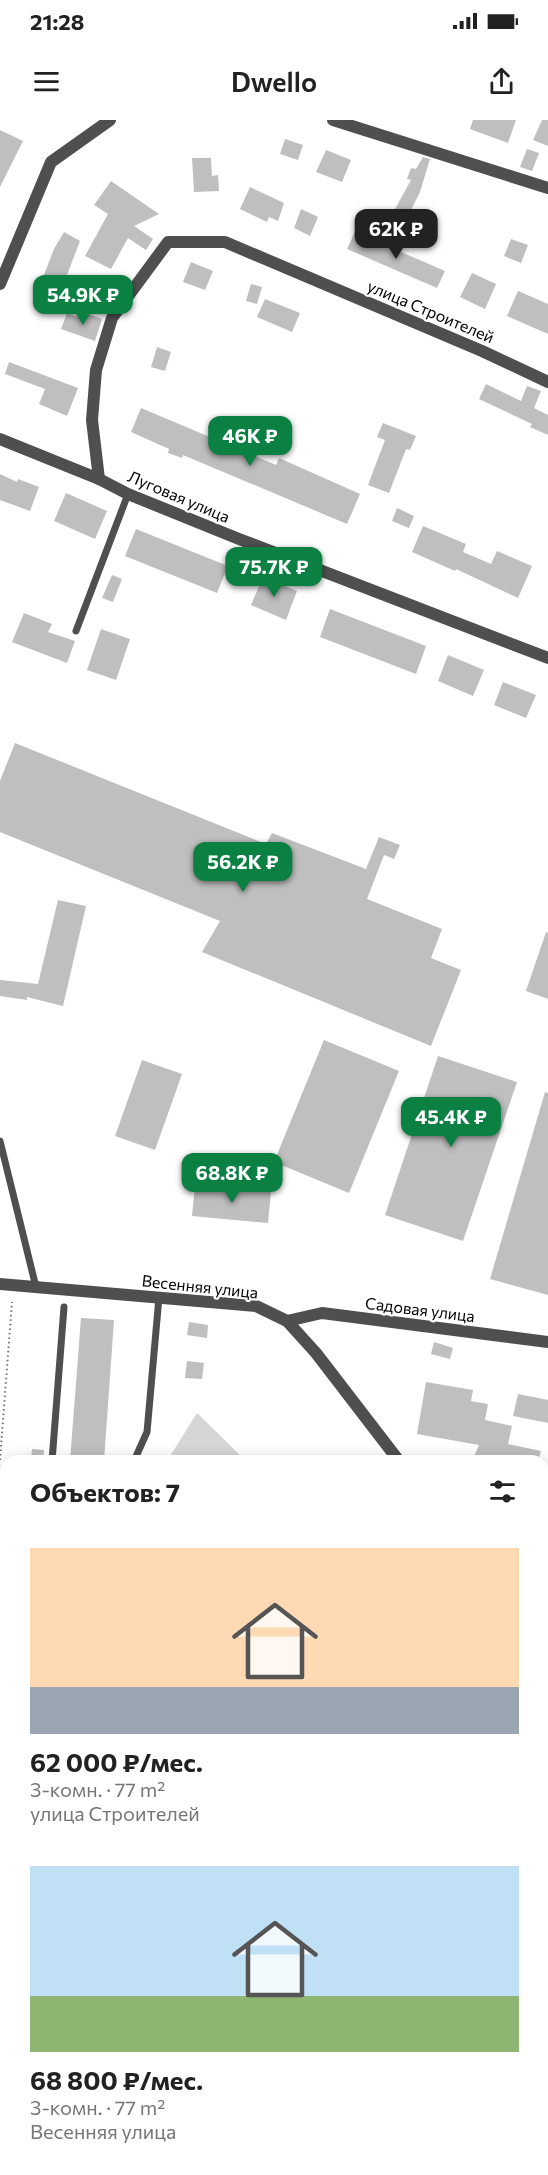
<!DOCTYPE html>
<html lang="ru">
<meta charset="utf-8">
<style>
body{margin:0;font-family:Commissioner,sans-serif;background:#f2f2f2;color:#222;height:100vh;display:flex;flex-direction:column;font-size:22px;white-space:nowrap}
*{box-sizing:border-box;margin:0}
p{font-size:20px;color:#767676}
.icon{flex:none;width:33px;height:33px;fill:none;stroke:currentColor;stroke-width:2;stroke-linecap:round;stroke-linejoin:round}
.map{position:relative;flex:1;overflow:hidden}
.side{position:absolute;left:0px;top:1335px;width:549px;height:720px;display:flex;flex-direction:column;background:#fff;border-radius:18px 18px 0 0;box-shadow:0 3px 15px #0003}
.side>*{flex:none}
.price{position:absolute;translate:-50% -51px;padding:0 14px;border-radius:12px;background:#0b8043;color:#fff;font-size:20px;line-height:39px;filter:drop-shadow(0 2px 3px #0008)}
.price::after{content:'';position:absolute;left:50%;top:36px;width:18px;height:14px;margin-left:-9px;background:inherit;clip-path:polygon(0 0,100% 0,50% 100%)}
.price.active{background:#222;color:#fff}
ul{padding:0;list-style:none}
li{display:grid;align-content:center;gap:12px;height:318px;padding:0 30px}
li span{display:grid;place-items:center;height:186px;border-radius:0px;color:#555}
li>.icon{margin-inline-start:auto}
span .icon{width:108px;height:108px;fill:#fffc;stroke-width:1}
li b{font-size:26px}
h2{display:flex;justify-content:space-between;align-items:center;height:72px;padding:0 30px;font-size:26px}
.status{display:flex;justify-content:space-between;align-items:center;height:42px;padding:0 30px;background:#fff;direction:ltr}
.status svg{height:16px;fill:currentColor}
header{display:flex;justify-content:space-between;align-items:center;height:78px;padding:0 30px;background:#fff;font-size:27px;font-weight:600}
.map>svg:first-child{display:block}
.green{fill:#d6d6d6}
.building{fill:#bfbfbf}
.lines{fill:none;stroke-linecap:round;stroke-linejoin:round}
.path{stroke:#717171;stroke-width:2;stroke-dasharray:1.5 3;stroke-linecap:butt}
.service{stroke:#4f4f4f;stroke-width:7}
.minor{stroke:#4f4f4f;stroke-width:12}
.tertiary{stroke:#4f4f4f;stroke-width:12}
.labels{text-anchor:middle;dominant-baseline:central;stroke-width:4.5;stroke-linejoin:round;paint-order:stroke}
.street-label{font-size:16px;fill:#000;stroke:#fff}
</style>
<div class="status"><b>21:28</b><svg viewBox="0 0 49 12"><path d="M0 12V9h3v3zM5 12V6h3v6zM10 12V3h3v9zM15 12V0h3v12zM26 1h20v11H26zM47 4h2v5h-2z"/></svg></div>
<header><svg class="icon" aria-label="menu" viewBox="0 0 24 24"><path d="M4 6h16M4 12h16M4 18h16"/></svg>Dwello<svg class="icon" aria-label="share" viewBox="0 0 24 24"><path d="M12 15V3M7 8l5-5 5 5M5 13v7h14v-7"/></svg></header>
<div class="map">
<svg width="548" height="2055" viewBox="0 0 548 2055">
<rect width="100%" height="100%" fill="#fff"/>
<g class="green">
<path d="M197,1293L246,1341H167Z"/>
<path d="M0,1698L6,1715V1786L0,1795Z"/>
</g>
<g class="building">
<path d="M473,0H516L508,23L470,9Z"/>
<path d="M542,0H548V26L533,20Z"/>
<path d="M0,10L23,21L0,67Z"/>
<path d="M285,19L303,25L298,40L280,34Z"/>
<path d="M527,29L539,33L532,51L520,47Z"/>
<path d="M326,30L351,40L342,62L316,52Z"/>
<path d="M423,37L430,39L420,72L408,96L395,89L411,60L407,59L411,48L416,49Z"/>
<path d="M192,38H211L212,56L218,55L219,71L194,72Z"/>
<path d="M111,61L159,94L134,106L153,119L146,130L128,118L111,149L85,136L108,94L94,85Z"/>
<path d="M250,67L284,83L278,101L269,97L267,102L240,89Z"/>
<path d="M301,89L318,97L310,116L294,108Z"/>
<path d="M64,112L80,121L57,181L37,173L54,129Z"/>
<path d="M355,112L445,151L437,168L347,129Z"/>
<path d="M511,119L528,125L521,143L504,136Z"/>
<path d="M191,142L213,151L205,170L183,162Z"/>
<path d="M472,153L496,164L485,189L460,177Z"/>
<path d="M251,164L262,167L257,184L246,181Z"/>
<path d="M518,171L548,184V214L507,196Z"/>
<path d="M265,179L300,193L292,212L257,197Z"/>
<path d="M67,193L83,199L85,193L102,199L95,221L61,209Z"/>
<path d="M157,227L171,232L165,251L151,247Z"/>
<path d="M9,242L78,268L67,296L39,284L45,269L5,254Z"/>
<path d="M486,264L521,281L527,266L541,271L534,288L548,295V315L530,307L532,304L479,279Z"/>
<path d="M141,288L276,345L279,338L360,374L347,404L183,335L182,338L168,333L169,329L131,312Z"/>
<path d="M383,303L416,316L410,330L406,329L389,373L368,365L385,320L377,317Z"/>
<path d="M0,354L17,362L18,359L39,367L30,391L0,380Z"/>
<path d="M66,373L107,391L95,419L54,401Z"/>
<path d="M397,388L414,396L409,408L392,401Z"/>
<path d="M423,406L466,424L463,432L491,444L497,431L532,446L518,478L456,449L455,451L412,432Z"/>
<path d="M136,409L228,446L217,473L125,436Z"/>
<path d="M112,455L122,459L113,482L102,478Z"/>
<path d="M263,457L297,471L286,500L251,485Z"/>
<path d="M330,489L426,526L416,554L320,517Z"/>
<path d="M24,493L52,504L48,512L75,521L67,543L12,522Z"/>
<path d="M101,509L130,519L116,560L87,550Z"/>
<path d="M448,535L484,550L473,576L438,561Z"/>
<path d="M503,562L536,575L526,598L494,585Z"/>
<path d="M15,623L266,724L272,713L366,749L379,717L400,725L394,739L384,735L367,779L442,809L431,838L461,850L431,926L202,832L220,801L0,712V661Z"/>
<path d="M58,780L86,786L63,886L27,877V880L0,876V860L38,864Z"/>
<path d="M546,812L548,813V879L526,871Z"/>
<path d="M324,920L399,951L349,1073L274,1042Z"/>
<path d="M438,936L517,962L463,1121L385,1095Z"/>
<path d="M142,940L182,954L155,1030L115,1016Z"/>
<path d="M545,972L548,973V1175L490,1159Z"/>
<path d="M195,1065L271,1072L268,1103L192,1096Z"/>
<path d="M81,1198L114,1200L104,1341H70Z"/>
<path d="M189,1202L208,1205L207,1218L187,1215Z"/>
<path d="M434,1222L453,1228L450,1239L431,1234Z"/>
<path d="M187,1241L204,1243L202,1259L185,1258Z"/>
<path d="M426,1262L473,1270L471,1281L488,1284L485,1300L512,1306L508,1324L541,1331L538,1341H472L479,1325L417,1314Z"/>
<path d="M518,1274L548,1280V1303L513,1296Z"/>
<path d="M32,1329L44,1330L43,1341L31,1340Z"/>
</g>
<g class="lines">
<path class="path" d="M0,1340L12,1182"/>
<g class="service">
<path d="M76,511L128,374"/>
<path d="M0,1021L36,1167"/>
<path d="M52,1341L64,1187"/>
<path d="M134,1341L147,1312L159,1177"/>
<path d="M0,1427L6,1419"/>
<path d="M0,1553H6"/>
<path d="M543,1586L548,1593"/>
<path d="M543,1723L548,1722"/>
<path d="M543,1765L548,1764"/>
<path d="M0,1945L6,1942"/>
</g>
<g class="minor">
<path d="M333,0L548,68"/>
<path d="M0,164L51,42L110,0"/>
<path d="M0,319L99,359L128,374L239,419L548,538"/>
<path d="M99,359L92,300L96,250L112,198L168,122H225L482,231L548,262"/>
<path d="M287,1201L322,1193L548,1222"/>
</g>
<g class="tertiary">
<path d="M0,1164L256,1186L287,1201L316,1233L399,1341"/>
<path d="M543,1528L548,1534"/>
</g>
</g>
<g class="labels">
<g class="street-label">
<text transform="translate(431 191) rotate(23)">улица Строителей</text>
<text transform="translate(179 376) rotate(23)">Луговая улица</text>
<text transform="translate(200 1166) rotate(6)">Весенняя улица</text>
<text transform="translate(420 1189) rotate(7)">Садовая улица</text>
</g>
</g>
</svg>
<b class="price active" style="left:396px;top:140px">62K ₽</b>
<b class="price" style="left:83px;top:206px">54.9K ₽</b>
<b class="price" style="left:250px;top:347px">46K ₽</b>
<b class="price" style="left:274px;top:478px">75.7K ₽</b>
<b class="price" style="left:243px;top:773px">56.2K ₽</b>
<b class="price" style="left:451px;top:1028px">45.4K ₽</b>
<b class="price" style="left:232px;top:1084px">68.8K ₽</b>
<section class="side">
<h2>Объектов: 7<svg class="icon" aria-label="filters" viewBox="0 0 24 24"><path d="M4 7h16M4 17h16"/><circle cx="9" cy="7" r="2"/><circle cx="15" cy="17" r="2"/></svg></h2>
<ul>
<li><span style="background:linear-gradient(#ffd9b3 75%,#9aa5b1 0)"><svg class="icon" aria-label="home" viewBox="0 0 24 24"><path d="M3 11l9-7 9 7M6 9v11h12V9"/></svg></span><div><b>62 000 ₽/мес.</b><p>3-комн. · 77 m²</p><p>улица Строителей</p></div></li>
<li><span style="background:linear-gradient(#bfe0f5 70%,#8fb573 0)"><svg class="icon" aria-label="home" viewBox="0 0 24 24"><path d="M3 11l9-7 9 7M6 9v11h12V9"/></svg></span><div><b>68 800 ₽/мес.</b><p>3-комн. · 77 m²</p><p>Весенняя улица</p></div></li>
</ul>
</section>
</div>
